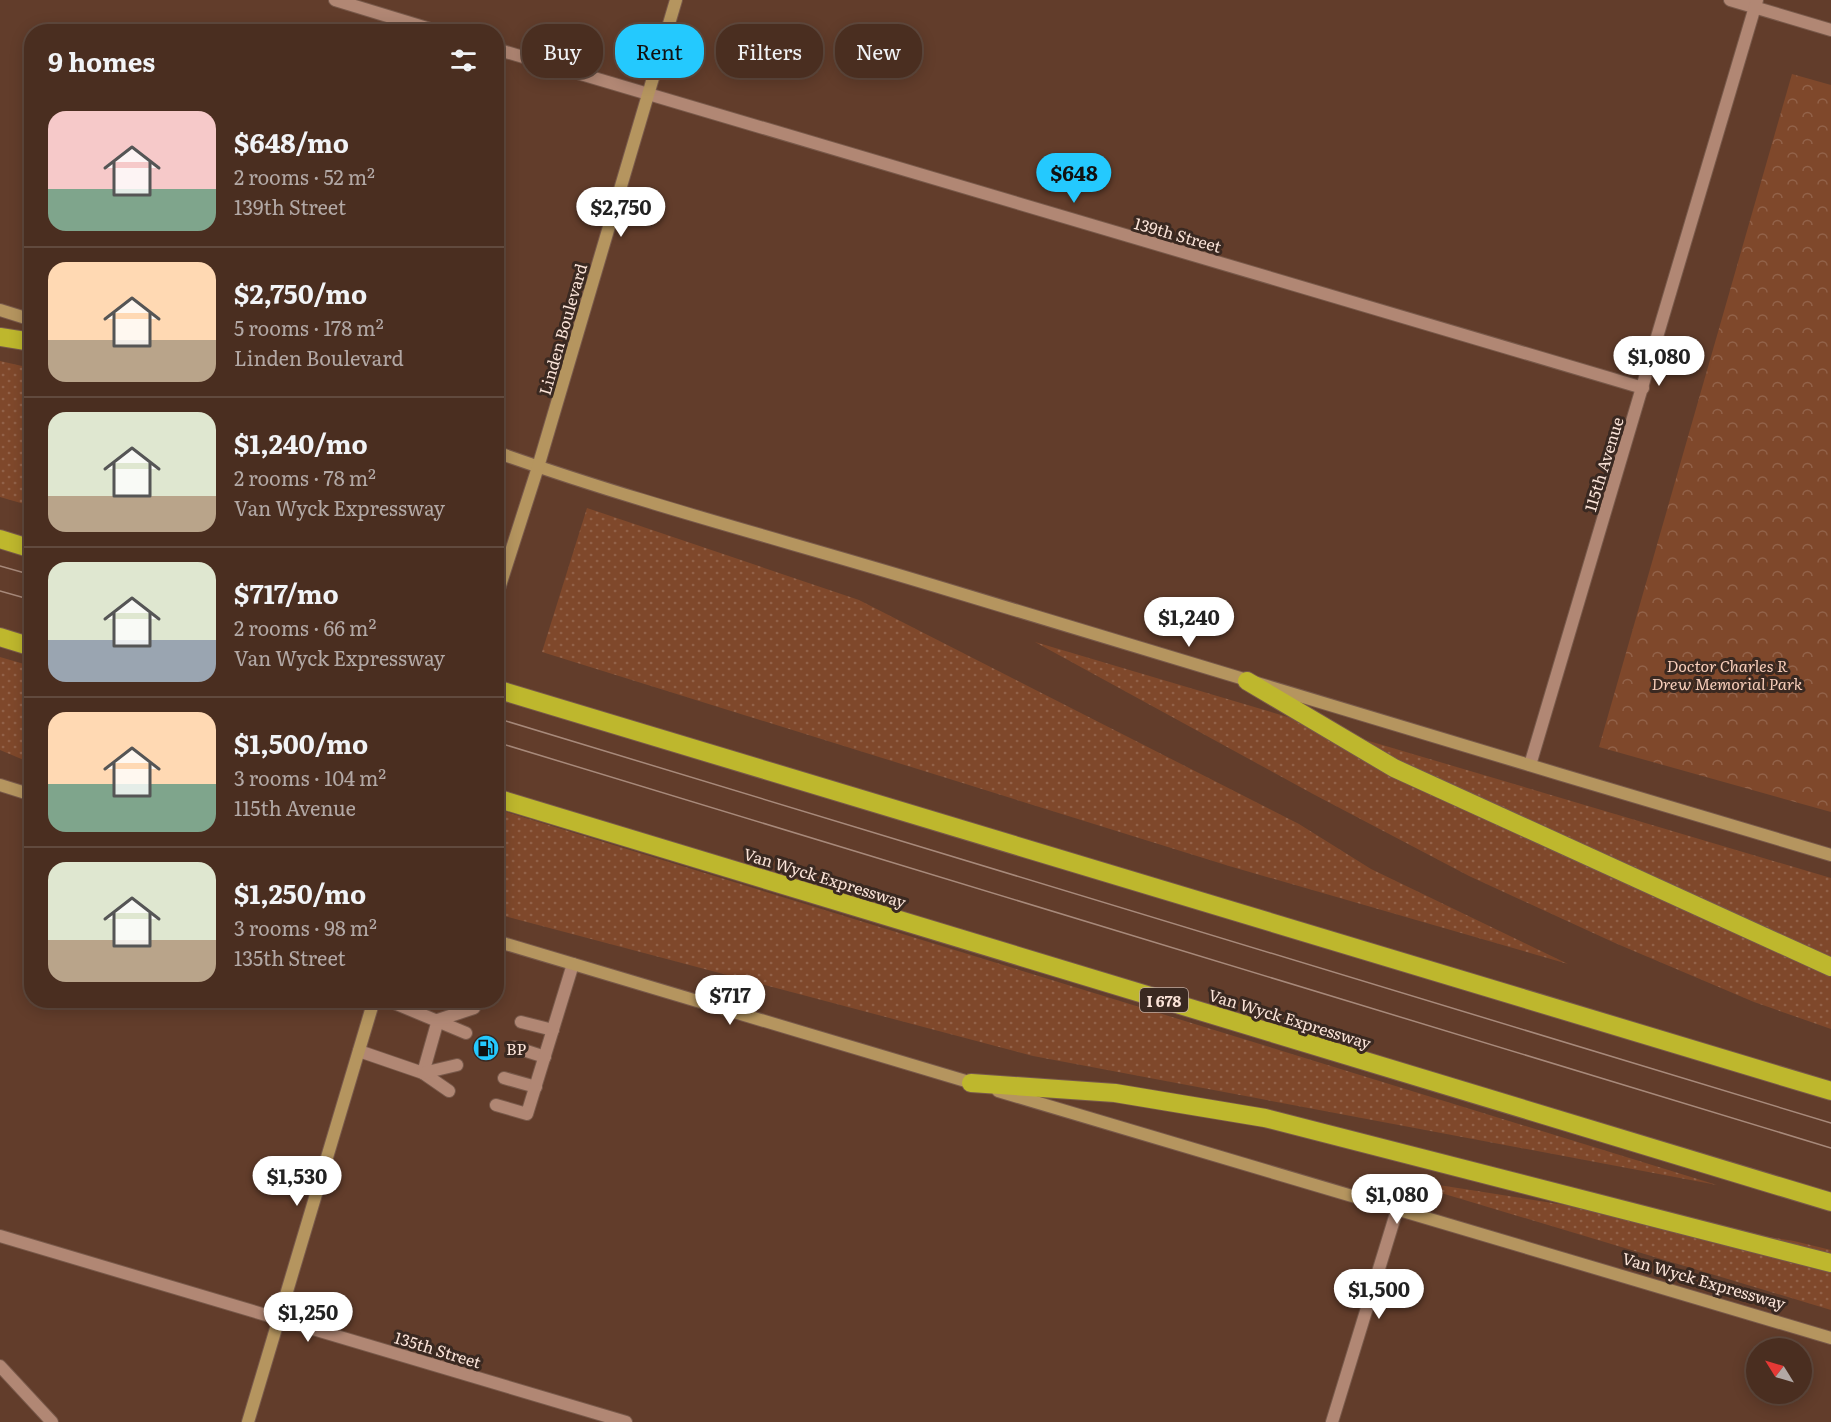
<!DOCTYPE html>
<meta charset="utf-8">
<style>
body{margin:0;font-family:Literata,serif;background:#513629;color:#f1f3f6;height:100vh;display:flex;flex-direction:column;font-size:22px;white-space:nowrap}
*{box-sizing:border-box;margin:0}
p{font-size:20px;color:#b2a8a5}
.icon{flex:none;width:33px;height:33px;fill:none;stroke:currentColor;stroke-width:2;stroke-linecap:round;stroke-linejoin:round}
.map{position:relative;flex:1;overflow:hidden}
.panel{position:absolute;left:24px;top:24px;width:480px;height:984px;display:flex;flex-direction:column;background:#4a2e20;border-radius:24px;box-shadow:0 3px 15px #0003,0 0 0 2px #614a3e}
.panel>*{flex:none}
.top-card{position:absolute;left:522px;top:24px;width:570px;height:54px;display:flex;gap:12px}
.needle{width:39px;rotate:307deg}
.fabs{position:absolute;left:1746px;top:1338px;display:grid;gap:12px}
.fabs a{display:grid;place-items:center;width:66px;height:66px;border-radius:50%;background:#4a2e20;box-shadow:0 3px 15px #0003,0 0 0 2px #614a3e;font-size:30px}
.price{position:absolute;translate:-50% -51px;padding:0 14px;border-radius:21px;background:#fff;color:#222;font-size:20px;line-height:39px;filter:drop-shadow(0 2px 3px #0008)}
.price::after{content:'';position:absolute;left:50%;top:36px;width:18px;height:14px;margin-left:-9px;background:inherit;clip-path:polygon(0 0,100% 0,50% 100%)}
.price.current{background:#24c9fe;color:#111}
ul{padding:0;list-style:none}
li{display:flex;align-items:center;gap:18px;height:150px;padding:0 24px}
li+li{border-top:2px solid #614a3e}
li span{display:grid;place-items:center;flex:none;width:168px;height:120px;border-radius:18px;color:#555}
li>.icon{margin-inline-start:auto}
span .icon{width:72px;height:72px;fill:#fffc;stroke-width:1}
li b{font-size:26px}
h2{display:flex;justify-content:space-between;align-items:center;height:72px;padding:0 24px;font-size:26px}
.chip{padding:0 21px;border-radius:24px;background:#4a2e20;box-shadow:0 3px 15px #0003,0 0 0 2px #614a3e;font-size:21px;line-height:54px}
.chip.current{background:#24c9fe;color:#111}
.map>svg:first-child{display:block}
.grass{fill:url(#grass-dots)}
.park{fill:url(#park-crowns)}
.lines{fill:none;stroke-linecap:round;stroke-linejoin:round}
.service-casing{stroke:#78594a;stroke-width:14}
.minor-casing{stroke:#78594a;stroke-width:14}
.secondary-casing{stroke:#78594a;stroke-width:14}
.motorway-casing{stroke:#78594a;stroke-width:20}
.service{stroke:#b18774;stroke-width:12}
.minor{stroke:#b18774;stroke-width:12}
.secondary{stroke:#b5955f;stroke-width:12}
.motorway{stroke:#beb72d;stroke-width:18}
.tram{stroke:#a7897a;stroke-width:1.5}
.labels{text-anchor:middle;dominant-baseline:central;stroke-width:6;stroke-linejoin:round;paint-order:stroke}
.shield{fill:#3a2921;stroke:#c1aca2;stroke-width:1.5}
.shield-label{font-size:15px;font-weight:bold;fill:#fbe4d9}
.street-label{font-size:16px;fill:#fbe4d9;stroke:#3a2921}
.park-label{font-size:16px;font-style:italic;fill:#f8ceba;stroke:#3a2921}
.poi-label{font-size:16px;fill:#fbe4d9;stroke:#3a2921;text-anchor:start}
</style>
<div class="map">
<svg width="1831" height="1422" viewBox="0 0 1831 1422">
<defs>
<pattern id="grass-dots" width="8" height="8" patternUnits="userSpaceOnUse" patternTransform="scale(1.5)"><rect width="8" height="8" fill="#7f482b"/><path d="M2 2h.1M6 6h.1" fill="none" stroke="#926249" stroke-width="1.8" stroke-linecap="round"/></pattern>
<pattern id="park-crowns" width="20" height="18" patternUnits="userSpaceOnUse" patternTransform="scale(1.5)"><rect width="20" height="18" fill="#7f482b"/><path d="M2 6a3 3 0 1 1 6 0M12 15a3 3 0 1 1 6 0" fill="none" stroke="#926249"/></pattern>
</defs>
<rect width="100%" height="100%" fill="#623d2b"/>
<g class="grass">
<path d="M0,361L31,368V506L0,497Z"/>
<path d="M587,508L859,600L1299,824L1371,869L1568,964L1229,866L542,652Z"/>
<path d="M1035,642L1831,878V1029L1754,1002L1615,943L1469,876L1313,794Z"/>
<path d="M0,657L31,666V763L0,750Z"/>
<path d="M497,809L1717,1185L1033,1056L497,914Z"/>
<path d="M1388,1177L1794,1241L1831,1250V1310Z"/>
</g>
<path class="park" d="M1792,74L1831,85V812L1599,747Z"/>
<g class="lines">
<defs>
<g id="service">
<path d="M387,1000L466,1033"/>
<path d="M521,1022L553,1030"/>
<path d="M514,1047L545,1057"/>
<path d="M359,1051L423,1073L449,1091"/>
<path d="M423,1073L438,1020L474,1008"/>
<path d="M423,1073L457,1065"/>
<path d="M504,1078L536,1087"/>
<path d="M496,1105L527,1114L573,964"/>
</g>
<g id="minor">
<path d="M335,0L440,32"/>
<path d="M1730,0L1831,30"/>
<path d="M496,49L1643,388"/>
<path d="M1530,765L1757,0"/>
<path d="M0,1236L626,1422"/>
<path d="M0,1366L52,1422"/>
<path d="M1332,1422L1397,1210"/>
</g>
<g id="secondary">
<path d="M0,310L32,320"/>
<path d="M496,452C639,503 787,541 932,585C1231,676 1531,766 1831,855"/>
<path d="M496,598L538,467L676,0"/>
<path d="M0,785L32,795"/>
<path d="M496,941L979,1085"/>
<path d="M998,1091L1831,1338"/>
<path d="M248,1422L374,1000"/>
</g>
<g id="motorway">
<path d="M0,337L32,342"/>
<path d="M0,539L32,549"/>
<path d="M0,637L32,647"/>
<path d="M1247,681L1394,768L1831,967"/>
<path d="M496,689L1831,1091"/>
<path d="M496,798L1831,1202"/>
<path d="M971,1083L1115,1093L1265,1118L1831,1263"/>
</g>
</defs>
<use href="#service" class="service-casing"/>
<use href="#minor" class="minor-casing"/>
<use href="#secondary" class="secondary-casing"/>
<use href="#motorway" class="motorway-casing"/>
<use href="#service" class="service"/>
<use href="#minor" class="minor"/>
<use href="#secondary" class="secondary"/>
<use href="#motorway" class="motorway"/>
<g class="tram">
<path d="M0,566L32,575"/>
<path d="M0,591L32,600"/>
<path d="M496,718L1831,1123"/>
<path d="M496,742L1831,1148"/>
</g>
</g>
<defs>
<symbol id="fuel-disc" viewBox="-11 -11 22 22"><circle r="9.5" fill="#24c9fe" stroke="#3a2921"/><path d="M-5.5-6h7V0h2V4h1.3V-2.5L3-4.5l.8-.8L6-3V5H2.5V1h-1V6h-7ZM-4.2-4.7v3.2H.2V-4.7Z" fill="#111"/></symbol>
</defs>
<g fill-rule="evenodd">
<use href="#fuel-disc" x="471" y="1033" width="30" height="30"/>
</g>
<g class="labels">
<rect class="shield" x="1140" y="988" width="48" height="24" rx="4.5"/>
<g class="shield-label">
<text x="1164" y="1000">I 678</text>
</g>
<g class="street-label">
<text transform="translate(1178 234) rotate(16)">139th Street</text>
<text transform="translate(562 329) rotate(-74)">Linden Boulevard</text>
<text transform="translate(1603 464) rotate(-73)">115th Avenue</text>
<text transform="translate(825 877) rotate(17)">Van Wyck Expressway</text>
<text transform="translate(1290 1018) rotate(17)">Van Wyck Expressway</text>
<text transform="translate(1704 1280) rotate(16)">Van Wyck Expressway</text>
<text transform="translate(438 1349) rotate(17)">135th Street</text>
</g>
<g class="park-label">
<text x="1727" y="665">Doctor Charles R<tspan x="1727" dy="18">Drew Memorial Park</tspan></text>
</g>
<g class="poi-label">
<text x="506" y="1048">BP</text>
</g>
</g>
</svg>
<div class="fabs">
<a><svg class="needle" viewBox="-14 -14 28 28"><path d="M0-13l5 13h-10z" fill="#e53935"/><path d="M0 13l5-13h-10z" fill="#b2a8a5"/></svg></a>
</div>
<b class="price current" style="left:1074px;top:204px">$648</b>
<b class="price" style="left:621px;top:238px">$2,750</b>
<b class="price" style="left:1659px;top:387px">$1,080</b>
<b class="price" style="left:1189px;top:648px">$1,240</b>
<b class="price" style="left:730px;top:1026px">$717</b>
<b class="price" style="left:297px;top:1207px">$1,530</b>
<b class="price" style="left:1397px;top:1225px">$1,080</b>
<b class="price" style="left:1379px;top:1320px">$1,500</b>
<b class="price" style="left:308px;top:1343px">$1,250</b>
<div class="top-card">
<a class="chip">Buy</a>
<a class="chip current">Rent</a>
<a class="chip">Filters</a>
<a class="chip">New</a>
</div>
<section class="panel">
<h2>9 homes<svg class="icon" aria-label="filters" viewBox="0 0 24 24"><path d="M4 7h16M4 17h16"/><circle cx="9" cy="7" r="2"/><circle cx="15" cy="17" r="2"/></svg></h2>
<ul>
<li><span style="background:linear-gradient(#f6c9c9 65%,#7fa58c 0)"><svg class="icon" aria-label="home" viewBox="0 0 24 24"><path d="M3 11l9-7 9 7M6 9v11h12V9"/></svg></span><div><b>$648/mo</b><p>2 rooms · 52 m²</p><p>139th Street</p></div></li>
<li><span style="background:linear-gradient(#ffd9b3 65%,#b9a48a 0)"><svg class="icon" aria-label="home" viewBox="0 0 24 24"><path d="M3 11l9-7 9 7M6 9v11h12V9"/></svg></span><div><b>$2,750/mo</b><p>5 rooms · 178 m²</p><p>Linden Boulevard</p></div></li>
<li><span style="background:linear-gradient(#dfe7d0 70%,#b9a48a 0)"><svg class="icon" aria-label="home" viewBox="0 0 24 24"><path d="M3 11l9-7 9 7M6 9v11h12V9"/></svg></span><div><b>$1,240/mo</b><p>2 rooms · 78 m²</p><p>Van Wyck Expressway</p></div></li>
<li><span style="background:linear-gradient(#dfe7d0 65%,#9aa5b1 0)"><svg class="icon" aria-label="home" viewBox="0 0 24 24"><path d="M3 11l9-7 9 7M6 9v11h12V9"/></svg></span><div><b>$717/mo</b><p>2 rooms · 66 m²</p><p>Van Wyck Expressway</p></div></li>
<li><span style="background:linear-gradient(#ffd9b3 60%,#7fa58c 0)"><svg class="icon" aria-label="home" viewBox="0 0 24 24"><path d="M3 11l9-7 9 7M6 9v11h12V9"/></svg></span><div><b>$1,500/mo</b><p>3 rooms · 104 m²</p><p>115th Avenue</p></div></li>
<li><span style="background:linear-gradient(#dfe7d0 65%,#b9a48a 0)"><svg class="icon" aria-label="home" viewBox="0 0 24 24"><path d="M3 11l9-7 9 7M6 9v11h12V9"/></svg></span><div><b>$1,250/mo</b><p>3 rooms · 98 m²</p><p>135th Street</p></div></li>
</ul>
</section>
</div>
